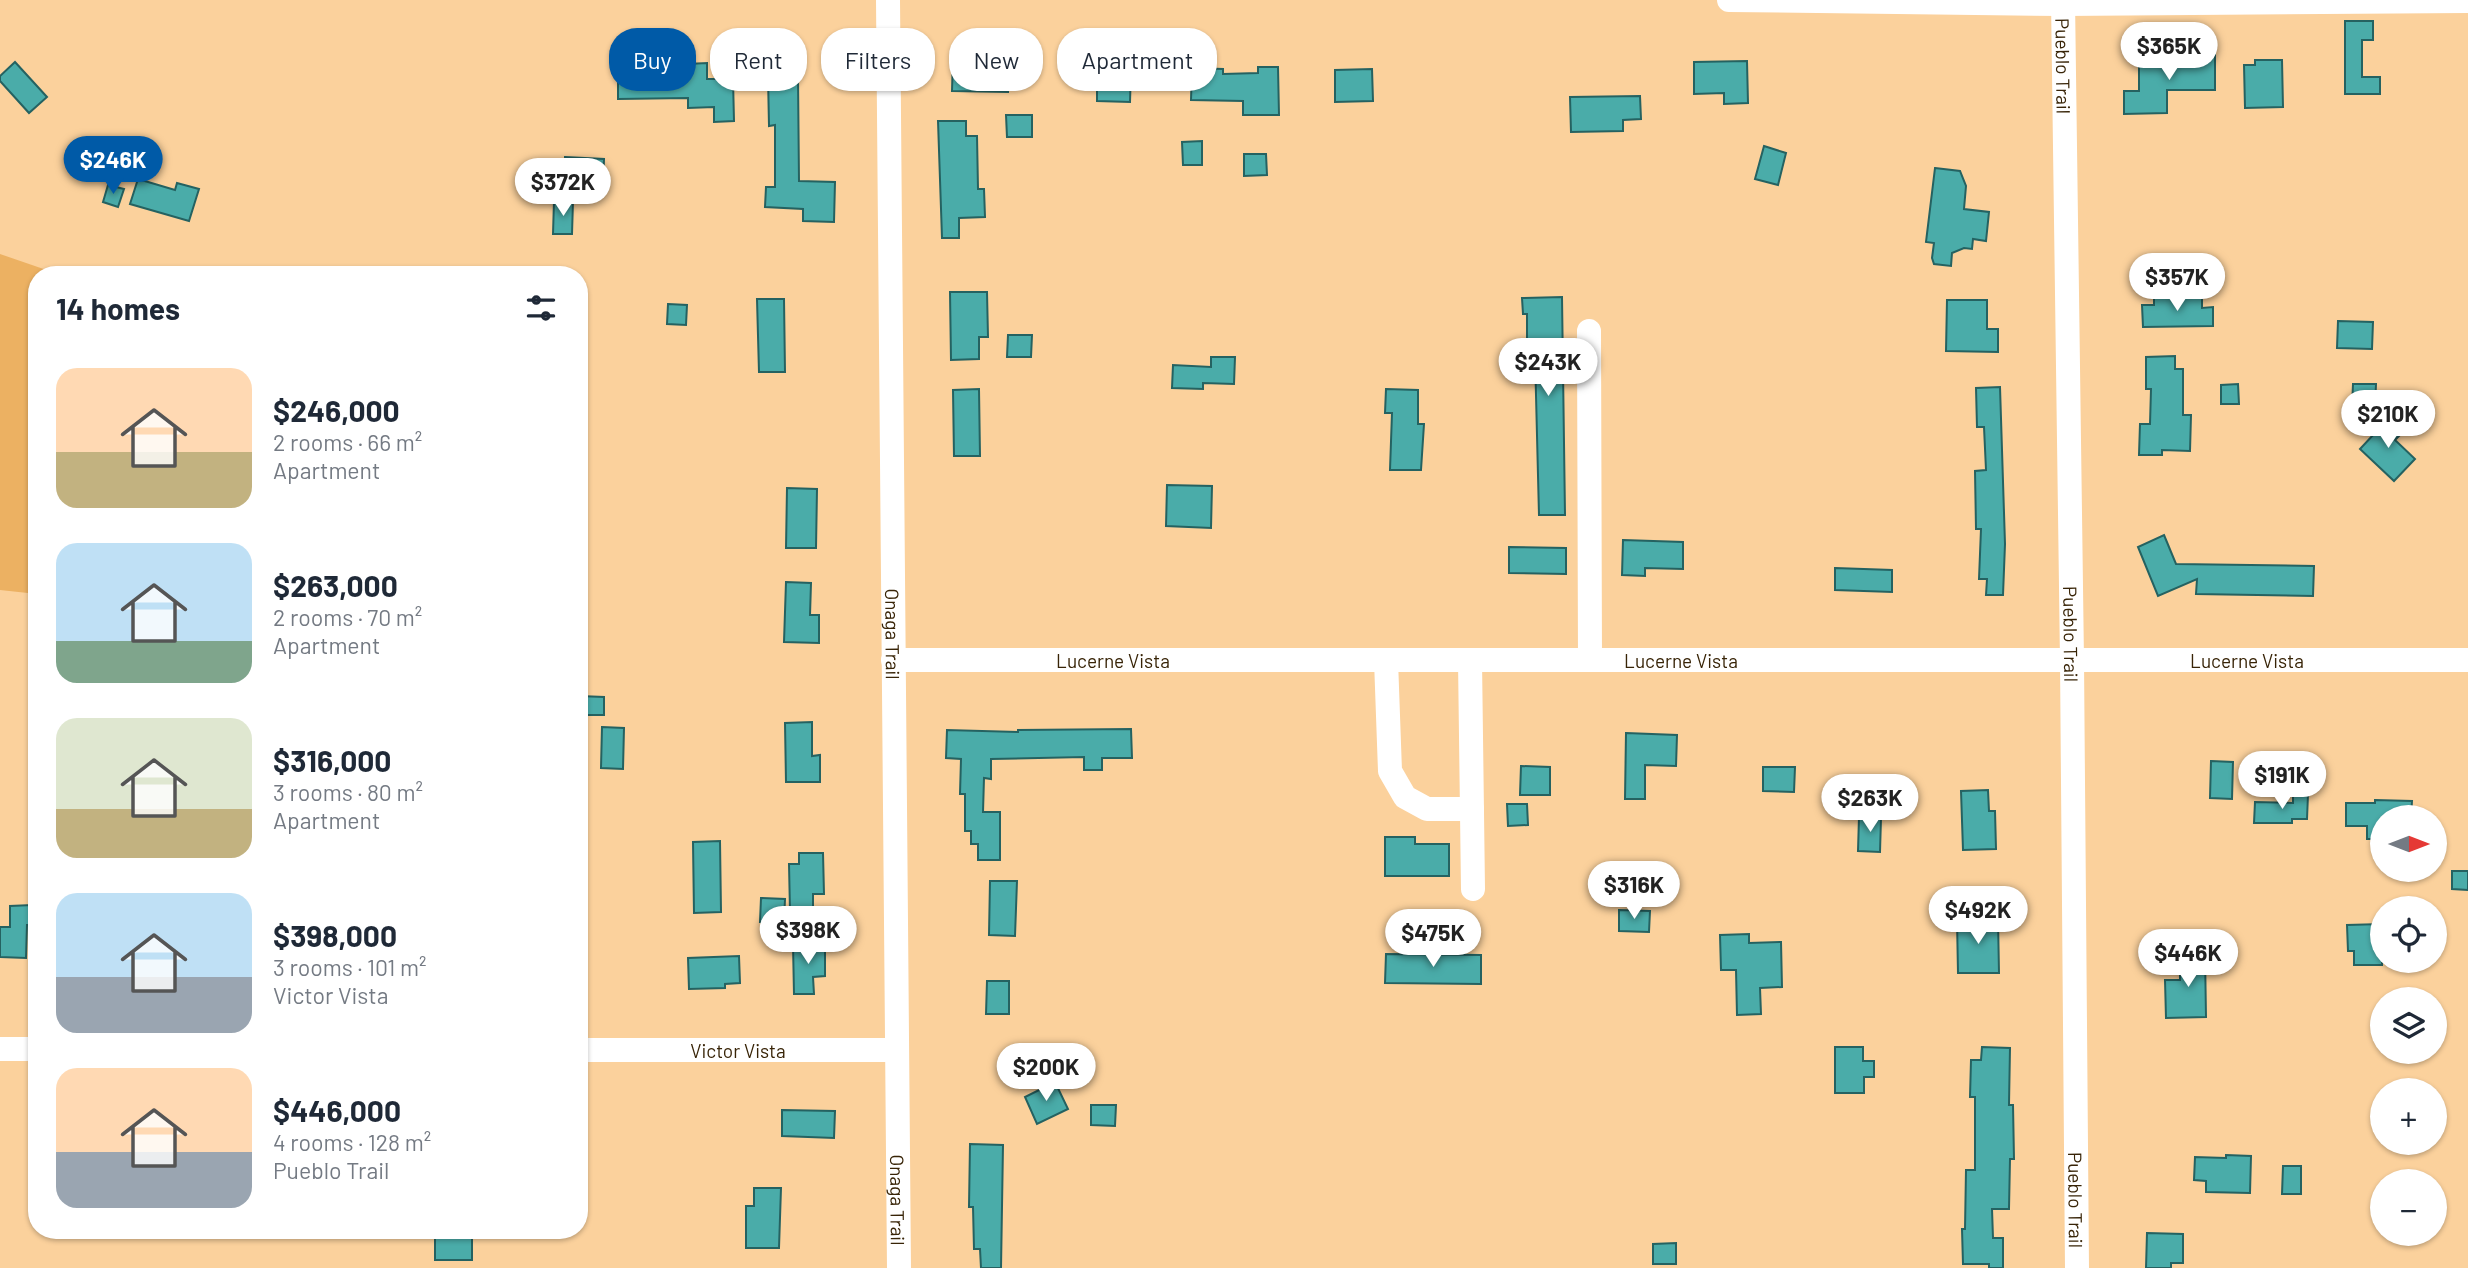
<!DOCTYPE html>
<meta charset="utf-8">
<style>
body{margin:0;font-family:Barlow,sans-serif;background:#f6f6f7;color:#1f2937;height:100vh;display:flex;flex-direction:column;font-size:26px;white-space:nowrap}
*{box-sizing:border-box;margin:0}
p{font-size:23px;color:#747a83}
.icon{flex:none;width:38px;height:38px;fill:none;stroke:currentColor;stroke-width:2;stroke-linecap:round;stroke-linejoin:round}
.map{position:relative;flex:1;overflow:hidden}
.panel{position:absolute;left:28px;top:266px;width:560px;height:973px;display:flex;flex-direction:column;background:#fff;border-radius:28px;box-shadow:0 2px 5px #0004}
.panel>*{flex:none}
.banner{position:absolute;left:609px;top:28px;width:665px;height:63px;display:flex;gap:14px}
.needle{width:46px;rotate:90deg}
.controls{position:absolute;left:2370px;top:805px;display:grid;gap:14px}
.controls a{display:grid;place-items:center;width:77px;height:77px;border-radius:50%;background:#fff;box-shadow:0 2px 5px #0004;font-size:35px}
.price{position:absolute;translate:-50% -60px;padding:0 16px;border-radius:24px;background:#fff;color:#222;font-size:23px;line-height:46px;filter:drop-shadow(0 2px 4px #0008)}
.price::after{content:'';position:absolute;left:50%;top:42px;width:21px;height:16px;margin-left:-10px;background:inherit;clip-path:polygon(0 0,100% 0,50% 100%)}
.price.selected{background:#005aa7;color:#fff}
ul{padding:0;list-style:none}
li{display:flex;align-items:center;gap:21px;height:175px;padding:0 28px}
li span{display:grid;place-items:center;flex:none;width:196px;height:140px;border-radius:21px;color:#555}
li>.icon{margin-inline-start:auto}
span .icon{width:84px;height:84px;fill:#fffc;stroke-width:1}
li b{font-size:30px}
h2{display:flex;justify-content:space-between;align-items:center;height:84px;padding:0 28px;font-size:30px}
.chip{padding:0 24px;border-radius:28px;background:#fff;box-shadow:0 2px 5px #0004;font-size:24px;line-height:63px}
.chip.selected{background:#005aa7;color:#fff}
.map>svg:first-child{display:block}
.green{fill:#ecb162}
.building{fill:#4aaca9;stroke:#256261;stroke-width:2}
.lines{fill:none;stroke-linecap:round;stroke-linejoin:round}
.minor{stroke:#fff;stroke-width:24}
.labels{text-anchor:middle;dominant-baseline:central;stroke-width:5;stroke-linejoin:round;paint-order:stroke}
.street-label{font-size:19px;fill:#382407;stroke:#fbd19c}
</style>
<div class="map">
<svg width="2468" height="1268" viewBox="0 0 2468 1268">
<rect width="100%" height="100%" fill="#fbd19c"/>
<path class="green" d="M0,254L61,275H37V594L0,590Z"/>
<g class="building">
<path d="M2345,21H2373V40H2362V77H2380V94H2345Z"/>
<path d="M2190,53H2215V90H2167V113L2124,114V91H2139V62L2190,61Z"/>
<path d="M953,57H984V63L1008,64V92L952,91Z"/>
<path d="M2255,60H2282L2283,107L2245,108L2244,65H2255Z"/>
<path d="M1747,61L1748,103L1724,104V93L1694,94V62Z"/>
<path d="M15,62L47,97L29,113L0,81V76Z"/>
<path d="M618,63H650L651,74H687V64L707,63V79H733L734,121L714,122V107L688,108V98L618,99Z"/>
<path d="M1258,67H1278L1279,115H1243V101L1191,100L1192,68L1223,69V74L1258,73Z"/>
<path d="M1080,68L1131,69L1130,102L1097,101V85H1080Z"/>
<path d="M1372,69L1373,101L1335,102V70Z"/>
<path d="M768,77H798L799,181L835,182L834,222L803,221V209L765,207L766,187H775V125L769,126Z"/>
<path d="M1640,96L1641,119L1623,120V131L1571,132L1570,97Z"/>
<path d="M1006,115H1032V137H1007Z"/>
<path d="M938,121H966V136H977L978,189H984L985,217L959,218V238H942Z"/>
<path d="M1202,141V165H1183L1182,142Z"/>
<path d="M1764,146L1786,153L1778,185L1755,179Z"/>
<path d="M1244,154H1266L1267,175L1244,176Z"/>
<path d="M565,157L604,159L603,188L564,186Z"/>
<path d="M1935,168L1960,171L1966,186L1964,209L1989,212L1986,241L1973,239L1972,249L1964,248L1952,253L1951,266L1934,264L1932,258L1934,243L1926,242Z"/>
<path d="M138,179L175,190L177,183L199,189L189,221L130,204Z"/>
<path d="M108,185L124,189L118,207L103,202Z"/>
<path d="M554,201H573L572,234H553Z"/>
<path d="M950,292H987L988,337H979V359L951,360Z"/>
<path d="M1562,297L1565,515H1539L1535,355H1527V314H1523L1522,298Z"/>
<path d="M2202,297V308L2213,307V326L2143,327L2142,305H2154V298Z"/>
<path d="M757,299H784L785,372H759Z"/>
<path d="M1947,300H1987V329H1998V352L1946,351Z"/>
<path d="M668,304L687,305L686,325L667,324Z"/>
<path d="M2338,321L2373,322L2372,349L2337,348Z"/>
<path d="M1008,335H1032L1031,357H1007Z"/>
<path d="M2175,356V369H2183V415H2191L2190,451L2162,450V455H2139L2140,424H2150L2151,389H2146V357Z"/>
<path d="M1211,357H1235L1234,384L1203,383V389L1172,388L1173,365L1211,367Z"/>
<path d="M2238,384L2239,404H2221V385Z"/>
<path d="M2353,384H2376L2375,409L2352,408Z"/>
<path d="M2000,387L2005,544L2003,595H1986L1987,579H1979L1981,529H1976L1975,471L1986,470L1984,427H1977L1976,388Z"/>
<path d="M979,389L980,456H954L953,390Z"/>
<path d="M1386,389L1418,390V424H1424L1421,470H1390L1392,413H1385Z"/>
<path d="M2389,418L2403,432L2395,440L2415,459L2394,481L2360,449Z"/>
<path d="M1167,485L1212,486L1211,528L1166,526Z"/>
<path d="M787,488L817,489L816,548H786Z"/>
<path d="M2164,535L2176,564L2314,566L2313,596L2196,594L2197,579L2158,596L2138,547Z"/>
<path d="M1623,540L1683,542V569L1645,568V576L1622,575Z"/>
<path d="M1509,547L1566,548V574L1509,573Z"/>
<path d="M1835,568L1892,570V592L1835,590Z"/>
<path d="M786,582L811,583L810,615H819V643L784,642Z"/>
<path d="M579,696L604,697V715H579Z"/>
<path d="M812,722V756L820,755V782H786L785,723Z"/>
<path d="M602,727L624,728L623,769L601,768Z"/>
<path d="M1131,729L1132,758H1102V770H1084V757L991,759V779L984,778L983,812H1000V860H978V844H971V831H965V794H960L961,759L946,758L947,730L1018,732V730Z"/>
<path d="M1626,733L1677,735L1676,766L1645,765V799H1625Z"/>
<path d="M2211,761L2233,762L2232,799L2210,798Z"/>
<path d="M1521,766L1550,767V795H1520Z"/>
<path d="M1763,767H1795L1794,792L1763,791Z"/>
<path d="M1988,790L1989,811H1995L1996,849L1963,850L1961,791Z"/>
<path d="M2293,793L2308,794L2307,819H2292V823H2254L2255,802L2293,803Z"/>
<path d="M2375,800L2412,801L2411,817H2382V839H2367V826H2346V803H2375Z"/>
<path d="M1507,804H1527L1528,825L1508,826Z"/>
<path d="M1859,817L1881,818L1880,852L1858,851Z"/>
<path d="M1385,837H1415V844H1449V876H1385Z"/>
<path d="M720,841L721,912L694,913L693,842Z"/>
<path d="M799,853H823L824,894H813V911H790L789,864H799Z"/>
<path d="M2452,871H2468V890L2452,889Z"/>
<path d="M990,881H1017L1015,936L989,935Z"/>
<path d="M761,898L785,899L784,923L760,922Z"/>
<path d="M32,905L33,925H27L26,958L0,957V927H10V906Z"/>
<path d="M1619,910L1650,911L1649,932L1619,931Z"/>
<path d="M1998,919L1999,973H1958L1957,920Z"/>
<path d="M2382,924V965H2354V951H2348L2347,925Z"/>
<path d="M1749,934V943L1781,942L1782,987L1760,988L1761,1014L1737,1015L1736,970H1721L1720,935Z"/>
<path d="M825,943V976L813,977L814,994H794L793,944Z"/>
<path d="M2180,953H2205L2206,1017L2166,1018L2165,980H2180Z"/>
<path d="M1386,954L1481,955V984L1385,983Z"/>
<path d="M739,956L740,983L725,984V988L689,989L688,958Z"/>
<path d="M987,981H1009V1014H986Z"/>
<path d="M1835,1047H1863V1061H1874V1077H1864V1093H1835Z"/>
<path d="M1982,1047L2010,1048L2009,1105H2013L2014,1159H2010L2009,1209H1992L1993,1238H2003V1268H1989V1264H1963L1962,1229H1965L1966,1170H1975V1097H1970L1971,1060H1981Z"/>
<path d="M1055,1082L1068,1109L1037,1124L1025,1097Z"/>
<path d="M1091,1105H1116L1115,1126L1091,1125Z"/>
<path d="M782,1110L835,1111L834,1138L782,1136Z"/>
<path d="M970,1144L1003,1145L1001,1268H981L980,1249H974L973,1207H969Z"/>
<path d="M2226,1155L2251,1156L2250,1193L2206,1192V1181L2194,1180L2195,1157L2226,1158Z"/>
<path d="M2283,1166H2301V1194H2282Z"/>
<path d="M754,1188H781L779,1248H746V1206H754Z"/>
<rect x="435" y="1230" width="37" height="30"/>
<path d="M2147,1233L2183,1234V1263H2171V1268H2146Z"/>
<path d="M1676,1243V1264H1653V1244Z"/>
</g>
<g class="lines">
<g class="minor">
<path id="s1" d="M888,0L899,1268"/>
<path d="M1729,0L2063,4L2468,1"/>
<path id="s2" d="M2063,0L2072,660L2077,1268"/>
<path d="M1589,331L1590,660"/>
<path id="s3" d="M893,660H2468"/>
<path d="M1386,660L1390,771L1405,797L1427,809H1472"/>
<path d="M1470,660L1473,889"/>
<path d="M0,1049H37"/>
<path id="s4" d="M579,1050H897"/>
</g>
</g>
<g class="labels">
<g class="street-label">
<text stroke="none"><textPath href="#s2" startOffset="66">Pueblo Trail</textPath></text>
<text stroke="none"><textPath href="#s1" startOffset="634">Onaga Trail</textPath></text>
<text stroke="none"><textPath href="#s2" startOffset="634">Pueblo Trail</textPath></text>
<text stroke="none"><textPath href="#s3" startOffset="220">Lucerne Vista</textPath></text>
<text stroke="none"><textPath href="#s3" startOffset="788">Lucerne Vista</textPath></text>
<text stroke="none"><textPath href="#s3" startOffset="1354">Lucerne Vista</textPath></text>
<text stroke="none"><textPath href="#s4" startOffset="159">Victor Vista</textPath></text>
<text stroke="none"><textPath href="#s1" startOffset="1200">Onaga Trail</textPath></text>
<text stroke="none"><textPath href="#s2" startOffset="1200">Pueblo Trail</textPath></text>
</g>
</g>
</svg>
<div class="controls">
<a><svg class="needle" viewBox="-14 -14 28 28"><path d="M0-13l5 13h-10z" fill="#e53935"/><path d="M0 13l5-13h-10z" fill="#747a83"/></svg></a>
<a><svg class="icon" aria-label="locate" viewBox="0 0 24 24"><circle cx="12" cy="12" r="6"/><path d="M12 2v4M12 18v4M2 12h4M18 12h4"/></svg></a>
<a><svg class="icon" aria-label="layers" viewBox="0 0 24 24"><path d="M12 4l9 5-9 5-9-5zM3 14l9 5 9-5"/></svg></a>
<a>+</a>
<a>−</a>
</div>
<b class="price" style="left:2169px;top:82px">$365K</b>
<b class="price selected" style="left:113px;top:196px">$246K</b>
<b class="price" style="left:563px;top:218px">$372K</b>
<b class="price" style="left:2177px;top:313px">$357K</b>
<b class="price" style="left:1548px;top:398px">$243K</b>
<b class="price" style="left:2388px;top:450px">$210K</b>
<b class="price" style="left:2282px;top:811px">$191K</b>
<b class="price" style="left:1870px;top:834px">$263K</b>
<b class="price" style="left:1634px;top:921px">$316K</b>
<b class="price" style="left:1978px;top:946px">$492K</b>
<b class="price" style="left:808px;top:966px">$398K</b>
<b class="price" style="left:1433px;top:969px">$475K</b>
<b class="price" style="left:2188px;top:989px">$446K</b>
<b class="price" style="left:1046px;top:1103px">$200K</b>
<div class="banner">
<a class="chip selected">Buy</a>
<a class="chip">Rent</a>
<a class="chip">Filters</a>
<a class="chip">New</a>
<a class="chip">Apartment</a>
</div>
<section class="panel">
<h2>14 homes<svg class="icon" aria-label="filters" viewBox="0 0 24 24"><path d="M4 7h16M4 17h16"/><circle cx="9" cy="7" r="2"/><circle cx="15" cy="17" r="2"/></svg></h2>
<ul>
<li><span style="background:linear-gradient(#ffd9b3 60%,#c2b280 0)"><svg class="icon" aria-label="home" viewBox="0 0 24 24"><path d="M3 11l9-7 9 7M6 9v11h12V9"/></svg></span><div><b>$246,000</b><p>2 rooms · 66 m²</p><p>Apartment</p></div></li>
<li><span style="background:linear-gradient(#bfe0f5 70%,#7fa58c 0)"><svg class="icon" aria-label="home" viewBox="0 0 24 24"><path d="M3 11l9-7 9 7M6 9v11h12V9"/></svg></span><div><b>$263,000</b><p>2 rooms · 70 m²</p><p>Apartment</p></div></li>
<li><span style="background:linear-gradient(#dfe7d0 65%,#c2b280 0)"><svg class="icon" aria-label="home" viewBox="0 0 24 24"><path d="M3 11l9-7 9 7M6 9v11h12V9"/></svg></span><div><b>$316,000</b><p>3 rooms · 80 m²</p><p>Apartment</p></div></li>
<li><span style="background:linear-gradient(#bfe0f5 60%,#9aa5b1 0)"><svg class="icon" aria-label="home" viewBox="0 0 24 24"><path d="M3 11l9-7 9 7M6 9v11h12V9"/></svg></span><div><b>$398,000</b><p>3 rooms · 101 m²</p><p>Victor Vista</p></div></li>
<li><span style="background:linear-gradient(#ffd9b3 60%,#9aa5b1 0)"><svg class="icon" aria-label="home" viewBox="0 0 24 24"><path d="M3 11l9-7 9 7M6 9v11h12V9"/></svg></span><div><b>$446,000</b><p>4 rooms · 128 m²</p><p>Pueblo Trail</p></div></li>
</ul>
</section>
</div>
